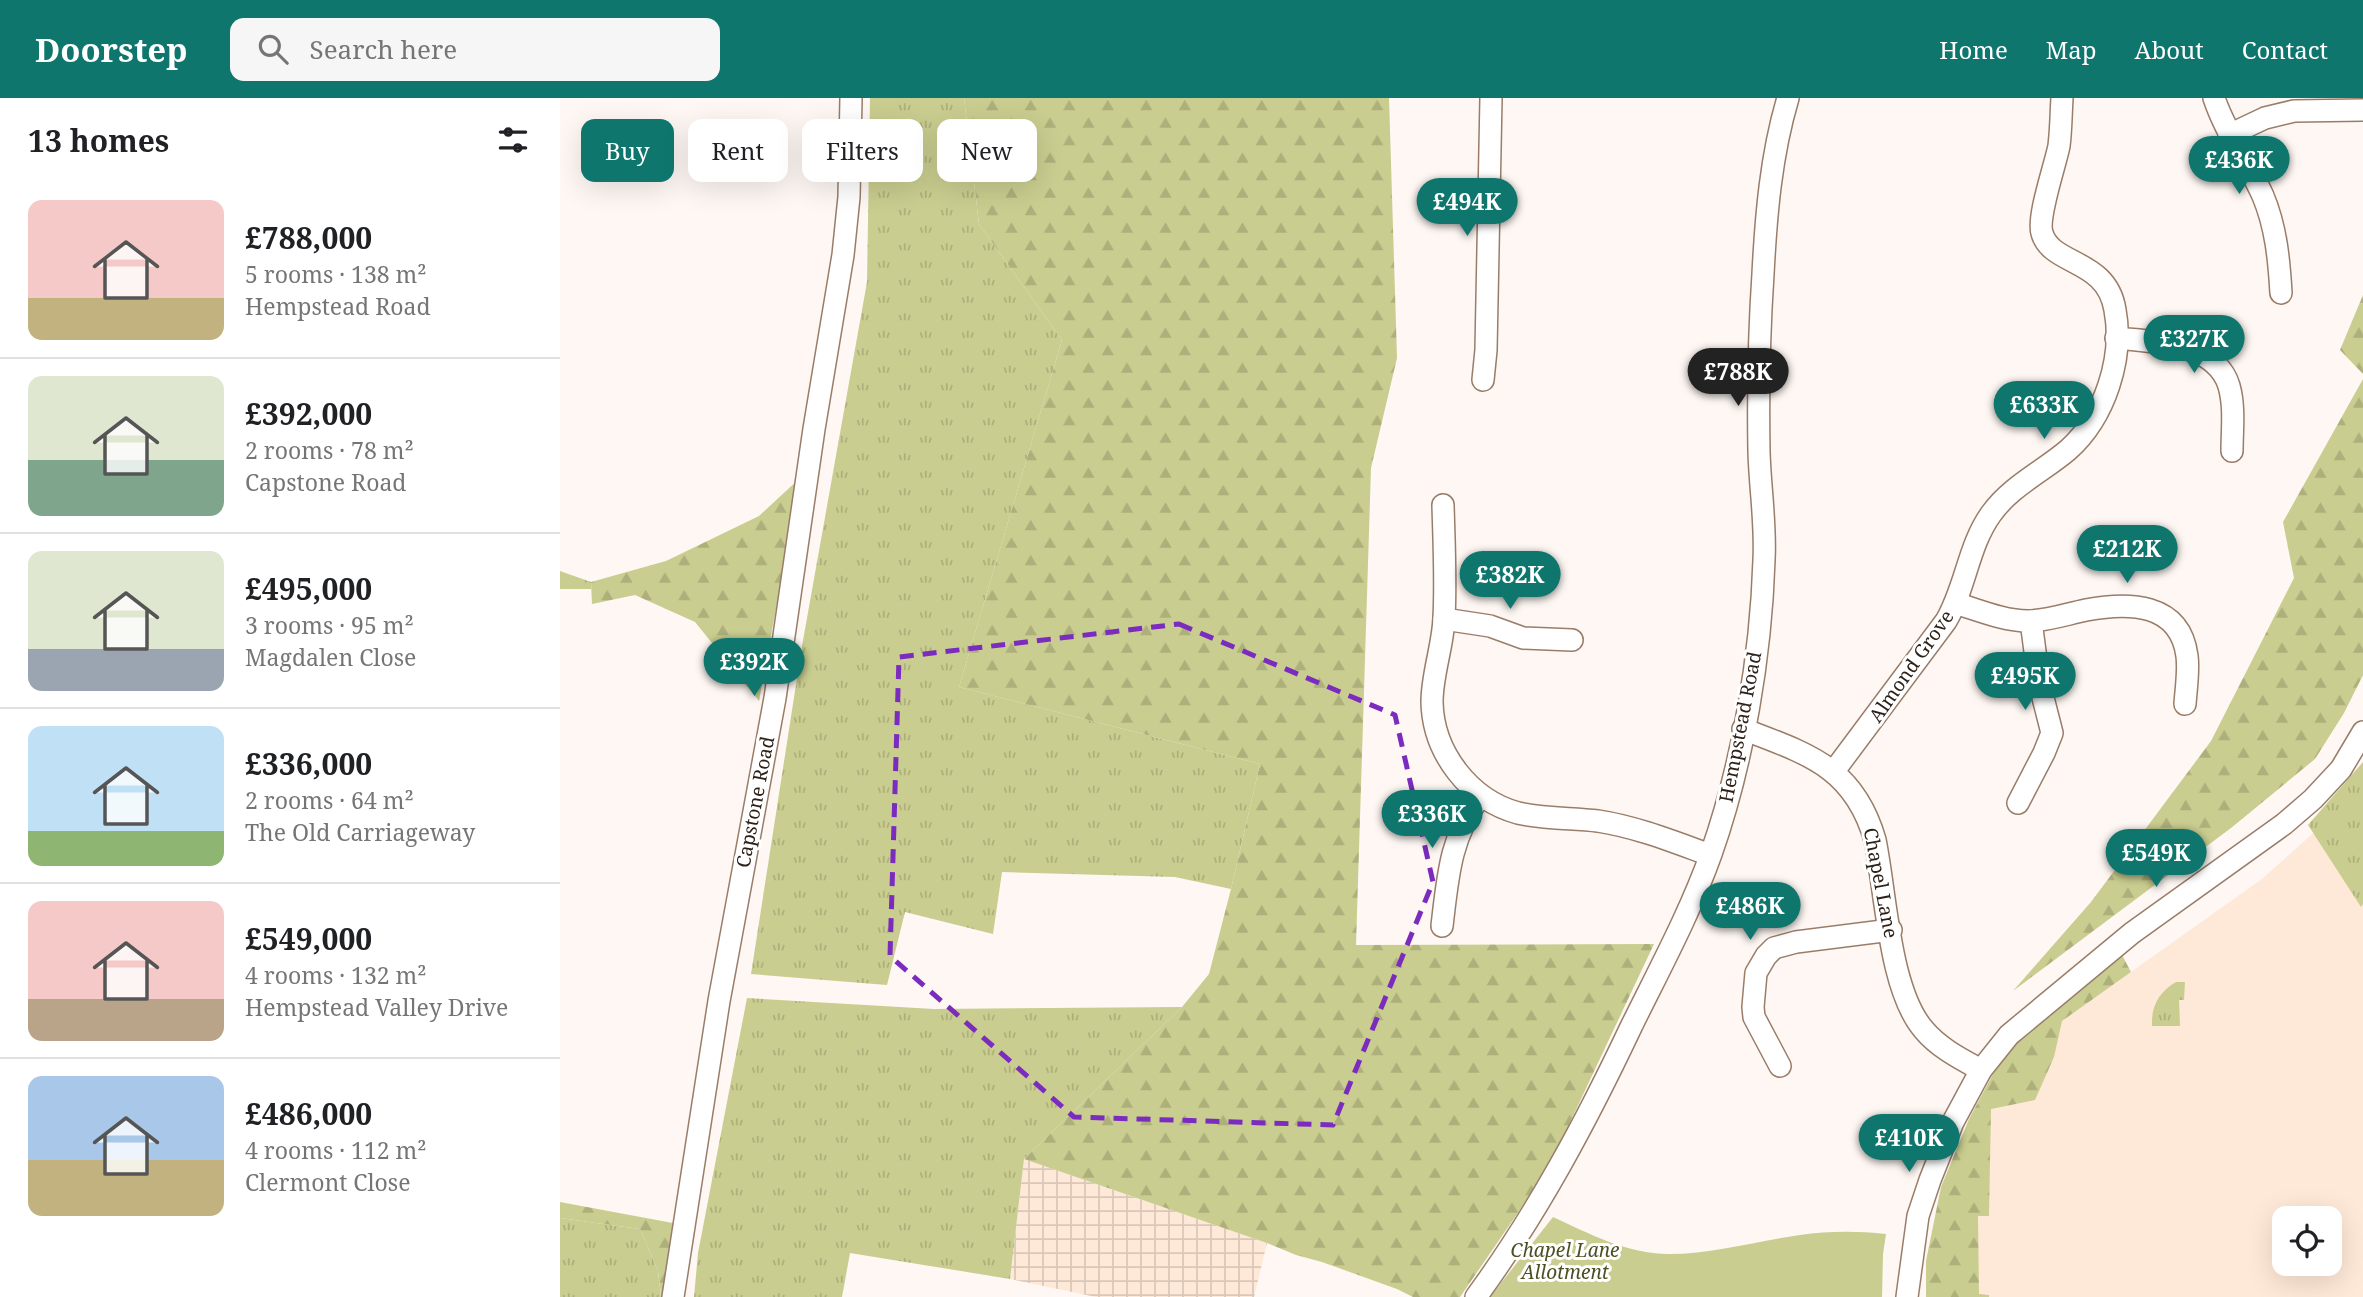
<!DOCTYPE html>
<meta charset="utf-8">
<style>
body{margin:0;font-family:"Noto Serif",serif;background:#f6f6f6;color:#202124;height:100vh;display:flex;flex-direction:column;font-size:26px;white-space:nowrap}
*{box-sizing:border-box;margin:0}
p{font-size:23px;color:#757577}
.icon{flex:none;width:38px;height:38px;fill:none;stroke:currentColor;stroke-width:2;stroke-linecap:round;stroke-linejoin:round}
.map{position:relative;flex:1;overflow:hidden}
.side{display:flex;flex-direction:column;background:#fff;width:560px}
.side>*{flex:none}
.banner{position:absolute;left:21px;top:21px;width:665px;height:63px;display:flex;gap:14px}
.tools{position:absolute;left:1712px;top:1108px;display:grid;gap:14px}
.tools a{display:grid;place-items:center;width:70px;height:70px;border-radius:14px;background:#fff;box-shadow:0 7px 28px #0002;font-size:35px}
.price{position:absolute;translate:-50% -60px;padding:0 16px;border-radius:24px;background:#0f766e;color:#fff;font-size:23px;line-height:46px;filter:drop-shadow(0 2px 4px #0008)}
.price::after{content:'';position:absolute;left:50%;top:42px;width:21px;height:16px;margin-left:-10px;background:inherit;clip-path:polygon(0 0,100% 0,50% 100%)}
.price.selected{background:#222;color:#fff}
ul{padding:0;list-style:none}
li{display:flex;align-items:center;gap:21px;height:175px;padding:0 28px}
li+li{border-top:2px solid #e0e0e0}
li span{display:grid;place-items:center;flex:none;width:196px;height:140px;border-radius:14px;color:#555}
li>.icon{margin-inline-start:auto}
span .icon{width:84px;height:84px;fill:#fffc;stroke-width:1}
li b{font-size:30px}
h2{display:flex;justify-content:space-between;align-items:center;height:84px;padding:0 28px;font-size:30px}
.tag{padding:0 24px;border-radius:14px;background:#fff;box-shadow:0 7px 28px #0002;font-size:24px;line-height:63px}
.tag.selected{background:#0f766e;color:#fff}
header{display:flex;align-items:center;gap:42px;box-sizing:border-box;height:98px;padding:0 35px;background:#0f766e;color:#fff}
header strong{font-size:33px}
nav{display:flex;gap:38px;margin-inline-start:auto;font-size:24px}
.search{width:490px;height:63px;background:#f6f6f6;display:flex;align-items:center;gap:18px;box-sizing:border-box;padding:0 24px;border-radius:14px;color:#757577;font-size:26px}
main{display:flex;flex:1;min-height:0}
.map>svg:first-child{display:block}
.built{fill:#fee8d7;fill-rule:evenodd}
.industrial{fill:url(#industrial-grid)}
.grass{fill:url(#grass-tufts)}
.forest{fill:url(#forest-firs)}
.garden{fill:#c9cd8f}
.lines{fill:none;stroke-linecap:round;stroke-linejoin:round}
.minor-casing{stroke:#997d69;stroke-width:24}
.minor{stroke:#fff;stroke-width:21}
.marked{fill:none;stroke:#7b2cbf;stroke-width:5;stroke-dasharray:14 9;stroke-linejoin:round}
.labels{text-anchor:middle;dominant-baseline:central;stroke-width:6;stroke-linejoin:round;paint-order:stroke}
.street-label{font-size:19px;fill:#2d2219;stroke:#fff}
.park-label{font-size:19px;font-style:italic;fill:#4d4f23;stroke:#fff}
</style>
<header>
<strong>Doorstep</strong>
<div class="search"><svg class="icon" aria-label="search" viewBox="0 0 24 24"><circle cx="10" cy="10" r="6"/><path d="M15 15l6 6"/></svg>Search here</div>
<nav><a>Home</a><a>Map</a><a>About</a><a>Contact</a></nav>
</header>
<main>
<section class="side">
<h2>13 homes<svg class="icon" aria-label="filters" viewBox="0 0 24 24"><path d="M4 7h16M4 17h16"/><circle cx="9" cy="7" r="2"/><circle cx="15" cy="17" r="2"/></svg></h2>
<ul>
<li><span style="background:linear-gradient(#f6c9c9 70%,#c2b280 0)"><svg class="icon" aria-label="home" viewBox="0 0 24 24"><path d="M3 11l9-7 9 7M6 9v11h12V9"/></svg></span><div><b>£788,000</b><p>5 rooms · 138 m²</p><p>Hempstead Road</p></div></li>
<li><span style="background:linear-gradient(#dfe7d0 60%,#7fa58c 0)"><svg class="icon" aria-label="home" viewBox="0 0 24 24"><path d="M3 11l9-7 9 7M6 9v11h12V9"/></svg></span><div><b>£392,000</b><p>2 rooms · 78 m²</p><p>Capstone Road</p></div></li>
<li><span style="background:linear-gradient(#dfe7d0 70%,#9aa5b1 0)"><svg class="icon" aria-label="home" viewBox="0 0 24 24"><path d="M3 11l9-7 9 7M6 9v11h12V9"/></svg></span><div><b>£495,000</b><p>3 rooms · 95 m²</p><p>Magdalen Close</p></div></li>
<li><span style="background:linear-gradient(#bfe0f5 75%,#8fb573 0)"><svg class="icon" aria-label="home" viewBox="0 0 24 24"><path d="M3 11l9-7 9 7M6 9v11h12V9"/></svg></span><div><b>£336,000</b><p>2 rooms · 64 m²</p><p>The Old Carriageway</p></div></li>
<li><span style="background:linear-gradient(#f6c9c9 70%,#b9a48a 0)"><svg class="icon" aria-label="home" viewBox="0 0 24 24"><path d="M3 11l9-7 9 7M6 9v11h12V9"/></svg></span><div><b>£549,000</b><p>4 rooms · 132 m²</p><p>Hempstead Valley Drive</p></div></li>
<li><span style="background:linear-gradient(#a9c7e8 60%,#c2b280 0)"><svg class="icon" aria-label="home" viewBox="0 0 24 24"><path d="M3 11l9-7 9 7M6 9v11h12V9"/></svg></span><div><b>£486,000</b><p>4 rooms · 112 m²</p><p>Clermont Close</p></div></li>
</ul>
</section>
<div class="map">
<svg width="1803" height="1199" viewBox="0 0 1803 1199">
<defs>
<pattern id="industrial-grid" width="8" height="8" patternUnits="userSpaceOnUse" patternTransform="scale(1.75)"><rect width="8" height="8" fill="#fee8d7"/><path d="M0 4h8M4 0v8" fill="none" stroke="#dac7b8"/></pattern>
<pattern id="grass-tufts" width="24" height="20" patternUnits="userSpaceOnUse" patternTransform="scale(1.75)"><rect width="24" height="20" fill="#c9cd8f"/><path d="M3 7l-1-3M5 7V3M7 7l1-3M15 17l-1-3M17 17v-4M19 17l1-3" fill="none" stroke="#adb07b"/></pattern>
<pattern id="forest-firs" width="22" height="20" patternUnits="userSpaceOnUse" patternTransform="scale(1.75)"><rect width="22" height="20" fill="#c9cd8f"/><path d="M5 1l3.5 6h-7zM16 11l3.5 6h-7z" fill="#adb07b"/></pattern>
</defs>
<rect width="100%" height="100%" fill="#fef7f3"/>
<path class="built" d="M1768,722L1803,723V1199H1366V1163L1389,1102L1415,1035L1454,969L1502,923L1702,781ZM1724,1120H1769V1166H1724Z"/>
<path class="industrial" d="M464,1061L707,1145L694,1199H536L450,1181Z"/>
<g class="grass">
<path d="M310,0H404L419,126L502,242L399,589L700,666L671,791L615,779L442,774L433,836L345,814L327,887L191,876L242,548L307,184Z"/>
<path d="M0,473L31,484V491H0Z"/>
<path d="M1803,664V806L1801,809L1748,727Z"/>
<path d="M1616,884H1625L1624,902H1619L1620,928H1592C1591,908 1599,894 1616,884Z"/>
<path d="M187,900L374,911L622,909L464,1061L450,1181L290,1155L282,1199H134L138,1155Z"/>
<path d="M0,1120L80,1131L98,1173L101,1199H0Z"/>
</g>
<g class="forest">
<path d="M404,0H829L837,260L811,370L796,847L1094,846L988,1071L900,1199H853L837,1191L762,1164L736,1157L707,1145L464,1061L622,909L649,876L671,791L700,666L399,589L502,242L419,126Z"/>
<path d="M1803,197V276L1780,252Z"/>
<path d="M1803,281V577L1784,615L1755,661L1671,730L1453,893L1531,804L1651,643L1734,480L1723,424Z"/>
<path d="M240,380L199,603L135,524L75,497L32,506L31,484L106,463L199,418Z"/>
<path d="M1561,855L1571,874L1502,923L1494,959L1475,1002L1431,1011L1429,1118H1418L1419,1196L1429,1197V1199H1366V1163L1381,1089L1409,1021L1449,946Z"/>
<path d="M0,1104L118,1126L107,1199L101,1197L98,1173L80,1131L0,1120Z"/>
</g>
<path class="garden" d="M993,1119C1030,1136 1067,1156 1109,1156C1153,1156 1197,1143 1240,1137C1269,1133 1297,1133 1326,1136L1323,1156L1322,1199H930Z"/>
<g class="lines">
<defs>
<g id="minor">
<path d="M1654,0C1666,36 1688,64 1703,98C1716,129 1719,161 1721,195"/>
<path d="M1669,37L1705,20L1734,13L1803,12"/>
<path d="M1556,240C1593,244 1656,244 1669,288C1675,309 1672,332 1672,353"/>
<path d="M923,282L926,252L931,0"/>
<path d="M883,407C884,444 886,482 884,520C883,548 872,576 872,604C873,655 910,702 958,715C984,721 1011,720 1038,723C1077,729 1114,744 1150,757"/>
<path d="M1395,505C1418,512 1444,523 1468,523C1487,523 1507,516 1526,512C1568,504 1620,504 1627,558C1629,573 1626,591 1625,606"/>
<path d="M884,521L930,528L963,540L1012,542"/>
<path d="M1183,631C1248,656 1294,669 1315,742C1326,795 1329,892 1364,932C1379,950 1401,961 1421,972"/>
<path d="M1274,673L1386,523C1406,489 1408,448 1431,416C1451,388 1482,374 1508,352C1545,319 1564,260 1555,212C1547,160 1491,168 1482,135C1477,119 1495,68 1499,48C1501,32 1501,16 1502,0"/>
<path d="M1458,705L1484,655L1492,635L1479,584L1471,523"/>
<path d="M882,828C888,777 890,741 920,698"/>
<path d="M1220,968L1194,919L1193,909L1196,875L1206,858L1214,850L1236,844L1331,832"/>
<path d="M113,1199L159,903L215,600L254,331L283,157L289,99L291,0"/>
<path d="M916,1199C978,1114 1026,1024 1071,929C1099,872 1130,815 1151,756C1183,665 1201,558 1204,462C1206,426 1200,390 1199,354C1198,295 1199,235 1203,176C1206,117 1211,57 1228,0"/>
<path d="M1347,1199L1358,1118L1370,1082L1393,1024L1421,972L1449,937L1572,835L1724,726L1753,701L1781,671L1803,634"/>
</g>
</defs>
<use href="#minor" class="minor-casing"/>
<use href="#minor" class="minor"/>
</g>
<path class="marked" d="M619,526L835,617L873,784L773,1027L514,1019L330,858L339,559Z"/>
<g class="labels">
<g class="street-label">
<text transform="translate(1351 568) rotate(-55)">Almond Grove</text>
<text transform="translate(1180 629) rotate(-79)">Hempstead Road</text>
<text transform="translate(195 704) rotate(-79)">Capstone Road</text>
<text transform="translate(1321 785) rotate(79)">Chapel Lane</text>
</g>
<g class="park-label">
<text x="1005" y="1152">Chapel Lane<tspan x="1005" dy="22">Allotment</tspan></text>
</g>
</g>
</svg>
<div class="tools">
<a><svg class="icon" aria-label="locate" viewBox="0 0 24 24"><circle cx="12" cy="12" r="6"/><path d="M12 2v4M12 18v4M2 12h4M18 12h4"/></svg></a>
</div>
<b class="price" style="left:1679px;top:98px">£436K</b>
<b class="price" style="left:907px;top:140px">£494K</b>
<b class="price" style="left:1634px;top:277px">£327K</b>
<b class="price selected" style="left:1178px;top:310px">£788K</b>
<b class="price" style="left:1484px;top:343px">£633K</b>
<b class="price" style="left:1567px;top:487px">£212K</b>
<b class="price" style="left:950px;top:513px">£382K</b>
<b class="price" style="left:194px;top:600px">£392K</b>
<b class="price" style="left:1465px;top:614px">£495K</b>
<b class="price" style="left:872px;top:752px">£336K</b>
<b class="price" style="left:1596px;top:791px">£549K</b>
<b class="price" style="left:1190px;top:844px">£486K</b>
<b class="price" style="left:1349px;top:1076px">£410K</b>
<div class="banner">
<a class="tag selected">Buy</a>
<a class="tag">Rent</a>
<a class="tag">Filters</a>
<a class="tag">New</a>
</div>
</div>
</main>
